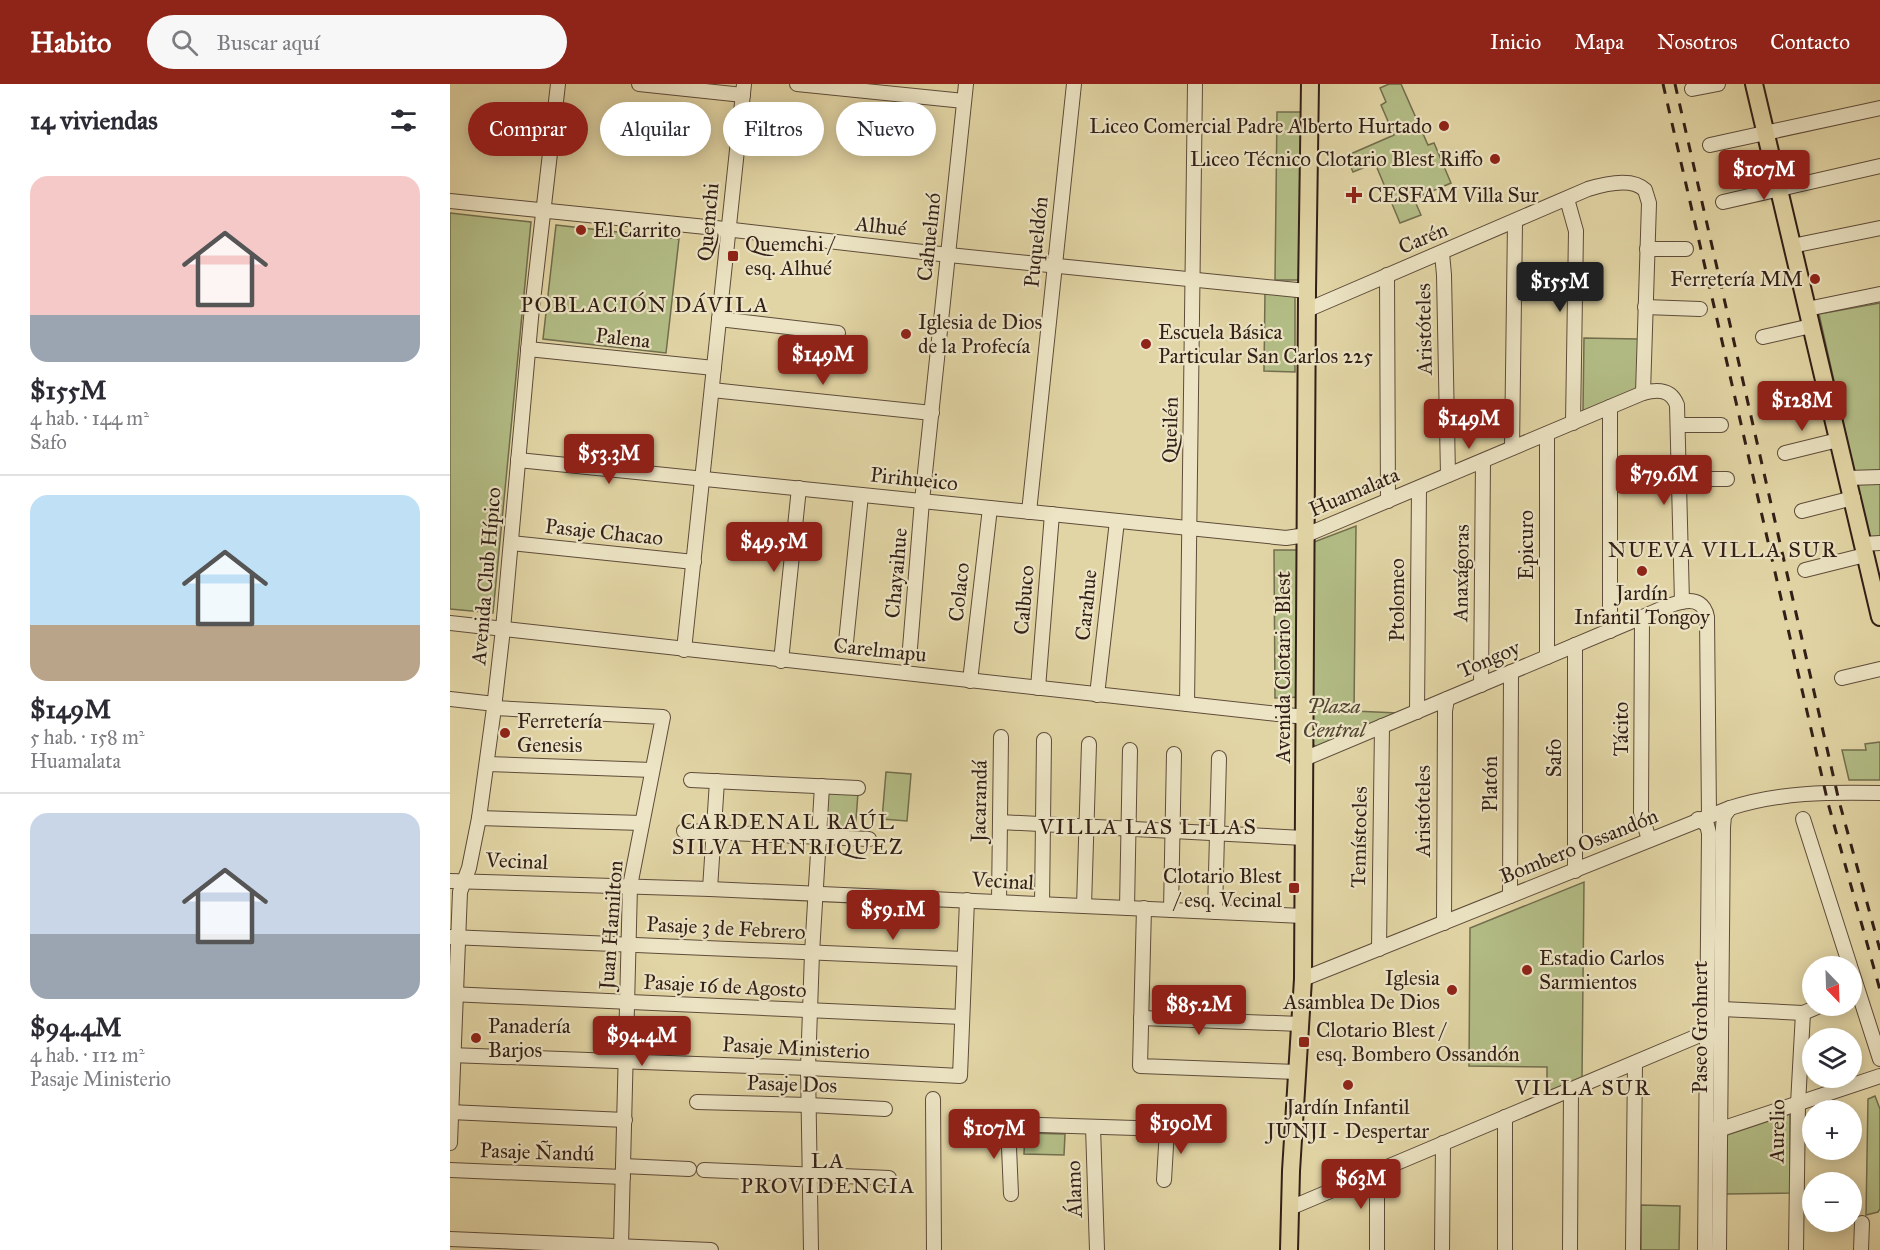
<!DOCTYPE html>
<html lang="es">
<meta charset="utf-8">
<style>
body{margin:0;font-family:"IM FELL Great Primer",serif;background:#f7f7f7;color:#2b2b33;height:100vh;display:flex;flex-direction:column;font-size:22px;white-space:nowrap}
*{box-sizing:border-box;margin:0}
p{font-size:20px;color:#7c7c81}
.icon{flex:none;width:33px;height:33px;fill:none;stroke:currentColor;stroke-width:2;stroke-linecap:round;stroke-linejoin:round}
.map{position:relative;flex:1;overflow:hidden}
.sheet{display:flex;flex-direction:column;background:#fff;width:450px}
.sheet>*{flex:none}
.banner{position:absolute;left:18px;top:18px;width:570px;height:54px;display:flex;gap:12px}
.needle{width:39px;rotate:157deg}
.buttons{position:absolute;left:1352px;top:872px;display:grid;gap:12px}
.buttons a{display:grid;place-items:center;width:60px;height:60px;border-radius:50%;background:#fff;box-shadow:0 3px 15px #0003;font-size:30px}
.price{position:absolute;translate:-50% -51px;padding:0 14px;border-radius:6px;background:#8f2418;color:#fff;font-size:20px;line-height:39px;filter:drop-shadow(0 2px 3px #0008)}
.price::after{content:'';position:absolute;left:50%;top:36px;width:18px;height:14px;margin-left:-9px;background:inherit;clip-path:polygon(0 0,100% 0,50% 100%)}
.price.active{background:#222;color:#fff}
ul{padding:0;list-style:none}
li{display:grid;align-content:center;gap:12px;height:318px;padding:0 30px}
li+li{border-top:2px solid #e1e1e2}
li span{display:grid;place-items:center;height:186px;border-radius:18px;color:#555}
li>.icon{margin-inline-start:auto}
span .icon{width:108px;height:108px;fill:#fffc;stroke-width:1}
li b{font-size:26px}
h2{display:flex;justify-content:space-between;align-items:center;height:72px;padding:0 30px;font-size:26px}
.chip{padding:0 21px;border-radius:27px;background:#fff;box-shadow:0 3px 15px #0003;font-size:21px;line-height:54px}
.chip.active{background:#8f2418;color:#fff}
header{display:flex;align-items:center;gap:36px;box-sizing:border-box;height:84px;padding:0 30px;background:#8f2418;color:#fff}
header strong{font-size:28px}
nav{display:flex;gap:33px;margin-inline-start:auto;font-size:21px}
.search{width:420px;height:54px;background:#f7f7f7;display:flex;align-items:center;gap:15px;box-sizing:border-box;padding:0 21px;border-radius:33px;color:#7c7c81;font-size:22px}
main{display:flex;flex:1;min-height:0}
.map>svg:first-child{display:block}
.green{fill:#b3bd86;stroke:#726e4e;stroke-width:1.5}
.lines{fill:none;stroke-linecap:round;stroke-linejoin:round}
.minor-casing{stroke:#5e4c3a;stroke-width:16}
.major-casing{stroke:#321f17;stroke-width:20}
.minor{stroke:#ece4c4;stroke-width:14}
.major{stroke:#e2d5a5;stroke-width:16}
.rail{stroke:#321f17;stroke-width:3;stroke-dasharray:10 10;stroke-linecap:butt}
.poi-dot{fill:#8f2418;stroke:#ece4c4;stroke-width:2}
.labels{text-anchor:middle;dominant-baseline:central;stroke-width:4.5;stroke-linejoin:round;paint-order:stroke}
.poi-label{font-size:21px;fill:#321f17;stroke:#ece4c4;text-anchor:start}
.street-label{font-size:21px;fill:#321f17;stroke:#ece4c4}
.park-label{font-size:21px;font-style:italic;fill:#524633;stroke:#ece4c4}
.neighbourhood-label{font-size:22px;letter-spacing:1.5px;fill:#321f17;stroke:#ece4c4}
</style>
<header>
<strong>Habito</strong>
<div class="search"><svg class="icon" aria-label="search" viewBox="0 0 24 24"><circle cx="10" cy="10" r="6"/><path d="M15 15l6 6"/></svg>Buscar aquí</div>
<nav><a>Inicio</a><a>Mapa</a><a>Nosotros</a><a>Contacto</a></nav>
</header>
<main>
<section class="sheet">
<h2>14 viviendas<svg class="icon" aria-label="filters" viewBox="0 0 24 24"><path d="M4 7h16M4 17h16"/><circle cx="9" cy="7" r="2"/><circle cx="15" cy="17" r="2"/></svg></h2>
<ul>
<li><span style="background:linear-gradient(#f6c9c9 75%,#9aa5b1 0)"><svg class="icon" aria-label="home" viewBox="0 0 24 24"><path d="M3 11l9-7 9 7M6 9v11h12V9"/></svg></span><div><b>$155M</b><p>4 hab. · 144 m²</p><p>Safo</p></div></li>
<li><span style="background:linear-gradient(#bfe0f5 70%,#b9a48a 0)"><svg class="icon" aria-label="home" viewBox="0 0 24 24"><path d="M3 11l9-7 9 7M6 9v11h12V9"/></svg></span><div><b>$149M</b><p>5 hab. · 158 m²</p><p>Huamalata</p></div></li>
<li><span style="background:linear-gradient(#c9d6e8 65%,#9aa5b1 0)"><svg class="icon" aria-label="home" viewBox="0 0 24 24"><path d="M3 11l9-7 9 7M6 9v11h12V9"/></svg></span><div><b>$94.4M</b><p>4 hab. · 112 m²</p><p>Pasaje Ministerio</p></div></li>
</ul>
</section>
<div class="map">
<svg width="1430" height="1166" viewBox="0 0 1430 1166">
<rect width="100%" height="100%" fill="#e2d5a5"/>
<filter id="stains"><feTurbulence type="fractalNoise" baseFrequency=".00333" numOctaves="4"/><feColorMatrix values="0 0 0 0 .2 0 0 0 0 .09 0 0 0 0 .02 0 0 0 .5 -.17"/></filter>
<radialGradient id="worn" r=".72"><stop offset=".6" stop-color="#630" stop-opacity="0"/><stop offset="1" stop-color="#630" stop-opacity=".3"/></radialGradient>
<g class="green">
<path d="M939,0H951L978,61L984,59L1001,99L964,115L971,131L950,139L925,79L903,88L896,72L944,51L931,21L936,18L930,4Z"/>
<path d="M827,28H852L850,196H825Z"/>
<path d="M0,129L81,138L43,529L0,525Z"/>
<path d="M106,141L229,155L216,269L93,255Z"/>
<path d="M815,207L845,210V288L814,287Z"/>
<path d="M1430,219V389L1405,391L1369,230Z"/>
<path d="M1134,254L1188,255L1189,305L1138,328L1133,326Z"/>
<path d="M1404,396H1430V456H1418Z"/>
<path d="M906,442L904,627L948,629L868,665L862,659L864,458Z"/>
<path d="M824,466H849L850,613L825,614Z"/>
<path d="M1430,658V696H1399L1392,666H1416L1415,660Z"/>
<path d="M436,688L461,690L457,737L432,735Z"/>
<path d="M378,707L408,709L405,749L375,747Z"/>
<path d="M1134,798L1132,995L1097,1010V983L1019,982L1020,844Z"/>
<path d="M1425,1012L1430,1025V1125L1428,1128L1416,1131L1418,1015Z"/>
<path d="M1340,1030V1109L1276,1110L1277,1051Z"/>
<path d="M575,1049L615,1050L614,1071L574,1070Z"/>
<path d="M1191,1121L1230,1122L1229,1166H1191Z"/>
</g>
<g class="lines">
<defs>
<g id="minor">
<path d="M189,0L293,11"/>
<path d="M347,0L514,17"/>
<path d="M1242,5L1268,0"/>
<path d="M1260,61L1430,24"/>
<path d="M1117,115L1126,147L1123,339"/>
<path d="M0,117L266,144L499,171L857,207"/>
<path d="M1273,118L1430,82"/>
<path d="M1342,162L1430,144"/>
<path d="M1197,165H1236"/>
<path d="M992,169L994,191L998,391"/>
<path d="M937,191L938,417"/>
<path d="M1195,223L1250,225"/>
<path d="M1357,225L1430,210"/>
<path d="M857,226L1138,105C1154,100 1182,93 1195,106L1199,119L1193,309"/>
<path d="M269,235L388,249"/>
<path d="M1313,253L1361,242"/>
<path d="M78,265L264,284"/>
<path d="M262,306L482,329"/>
<path d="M1228,341H1271"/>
<path d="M1097,350V573"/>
<path d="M1062,364L1065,138"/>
<path d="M1335,369L1388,356"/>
<path d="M68,376L836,454L856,451L1193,309C1208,305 1221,305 1227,321L1232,518"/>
<path d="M1398,394L1430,393"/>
<path d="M1229,395H1277"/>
<path d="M1352,427L1403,414"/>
<path d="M579,428L624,0"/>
<path d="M61,459L244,478"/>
<path d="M1413,460L1430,459"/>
<path d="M1355,486L1415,471"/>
<path d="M1192,533L1191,728L1199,756"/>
<path d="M0,539L855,633"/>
<path d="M1160,547V323"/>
<path d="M396,558L411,411"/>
<path d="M1125,561V787"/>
<path d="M460,564L472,417L516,0"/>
<path d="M234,566L294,0"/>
<path d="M331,577L349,404"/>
<path d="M1392,594L1430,585"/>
<path d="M520,597L540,424"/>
<path d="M1031,601L1033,377"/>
<path d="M588,604L602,430"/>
<path d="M647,611L667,437"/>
<path d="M0,615L45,620"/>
<path d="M737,620L745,0"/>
<path d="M44,624L213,633L180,802L171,1162"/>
<path d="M967,628L969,404"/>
<path d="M854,675L1192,533C1211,526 1251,501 1257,533L1259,731"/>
<path d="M37,680L202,686"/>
<path d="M241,696L408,704"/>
<path d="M29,734L192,739"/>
<path d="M1248,735L1257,741L1259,749L1255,1166"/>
<path d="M1353,735L1400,882"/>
<path d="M550,738L854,754"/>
<path d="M234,747L419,755"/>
<path d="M0,797L260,805L853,832"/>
<path d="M260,805L267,697"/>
<path d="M1060,812L1061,588"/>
<path d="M549,818L551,653"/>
<path d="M592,820L594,656"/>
<path d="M634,822L639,660"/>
<path d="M677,824L680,666"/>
<path d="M694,824L690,982L847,988"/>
<path d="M721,826L724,670"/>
<path d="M765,828L769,674"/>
<path d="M994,839L995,627L997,615"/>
<path d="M0,853L514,875"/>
<path d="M929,865L932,642"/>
<path d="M1401,885L1430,975"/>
<path d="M853,895L1280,724C1330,708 1379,708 1430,709"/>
<path d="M0,910L512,933"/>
<path d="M1272,925L1353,929L1372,921"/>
<path d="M691,934L850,940"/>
<path d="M0,971L358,984L510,992L517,816"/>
<path d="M483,1015L484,1166"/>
<path d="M247,1018L359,1021L435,1025"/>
<path d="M0,1028L175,1036"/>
<path d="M643,1043L647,1166"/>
<path d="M1264,1045H1271L1430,992"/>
<path d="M0,1059L10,808L19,784L29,734L44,624L53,545L81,234L108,0"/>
<path d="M173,1082L239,1085"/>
<path d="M0,1086L173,1093"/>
<path d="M254,1086L439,1094"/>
<path d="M561,1110L558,1040L717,1045L714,1096"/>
<path d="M840,1124L1250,951H1271"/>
<path d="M0,1155L261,1166"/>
<path d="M361,1166L358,984L362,869L372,702"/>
<path d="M927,1166V1086"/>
<path d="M992,1166L993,1059"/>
<path d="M1055,1166V1033"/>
<path d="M1120,1166L1121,1005"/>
<path d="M1183,1166L1185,979"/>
<path d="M1269,1166L1273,743L1274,732L1280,724"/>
<path d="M1346,1166L1348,1020L1353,929"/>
<path d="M1411,1166L1412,1139"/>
</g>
<g id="major">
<path d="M1304,0L1430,533"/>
<path d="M839,1166L841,1087L853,895L857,207L860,0"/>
</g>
</defs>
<use href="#minor" class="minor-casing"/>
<use href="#major" class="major-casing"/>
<use href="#minor" class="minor"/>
<use href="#major" class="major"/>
<g class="rail">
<path d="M1213,0L1378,719L1430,906"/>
<path d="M1225,0L1389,717L1430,866"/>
</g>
</g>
<g class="poi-dot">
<circle cx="994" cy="42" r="6"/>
<circle cx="1045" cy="75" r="6"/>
<path d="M901 102h6v6h6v6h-6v6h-6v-6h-6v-6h6z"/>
<circle cx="131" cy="146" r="6"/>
<rect x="277" y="166" width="12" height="12" rx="3"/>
<circle cx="1365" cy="195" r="6"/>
<circle cx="456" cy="250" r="6"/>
<circle cx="696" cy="260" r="6"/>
<circle cx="1192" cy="487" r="6"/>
<circle cx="55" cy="649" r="6"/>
<rect x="838" y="798" width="12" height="12" rx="3"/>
<circle cx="1077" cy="886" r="6"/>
<circle cx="1002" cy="906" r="6"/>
<circle cx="26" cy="954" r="6"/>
<rect x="848" y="952" width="12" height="12" rx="3"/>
<circle cx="898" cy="1001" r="6"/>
</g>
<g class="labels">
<g class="poi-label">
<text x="982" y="42" text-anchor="end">Liceo Comercial Padre Alberto Hurtado</text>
<text x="1033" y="75" text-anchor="end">Liceo Técnico Clotario Blest Riffo</text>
<text x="918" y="111">CESFAM Villa Sur</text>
<text x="143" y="146">El Carrito</text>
<text x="295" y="160">Quemchi /<tspan x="295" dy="24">esq. Alhué</tspan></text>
<text x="1353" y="195" text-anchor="end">Ferretería MM</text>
<text x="468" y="238">Iglesia de Dios<tspan x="468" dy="24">de la Profecía</tspan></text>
<text x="708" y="248">Escuela Básica<tspan x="708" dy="24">Particular San Carlos 225</tspan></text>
<text x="1192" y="509" text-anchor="middle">Jardín<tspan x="1192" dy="24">Infantil Tongoy</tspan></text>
<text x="67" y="637">Ferretería<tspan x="67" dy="24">Genesis</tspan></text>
<text x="832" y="792" text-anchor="end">Clotario Blest<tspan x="832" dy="24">/ esq. Vecinal</tspan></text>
<text x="1089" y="874">Estadio Carlos<tspan x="1089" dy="24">Sarmientos</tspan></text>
<text x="990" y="894" text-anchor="end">Iglesia<tspan x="990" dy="24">Asamblea De Dios</tspan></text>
<text x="38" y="942">Panadería<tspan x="38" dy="24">Barjos</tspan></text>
<text x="866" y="946">Clotario Blest /<tspan x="866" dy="24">esq. Bombero Ossandón</tspan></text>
<text x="898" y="1023" text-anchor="middle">Jardín Infantil<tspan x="898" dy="24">JUNJI - Despertar</tspan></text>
</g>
<g class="street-label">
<text transform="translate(258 138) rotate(-85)">Quemchi</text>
<text transform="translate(431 142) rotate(6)">Alhué</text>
<text transform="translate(479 153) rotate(-84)">Cahuelmó</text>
<text transform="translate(973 154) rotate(-23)">Carén</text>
<text transform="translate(586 158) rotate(-84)">Puqueldón</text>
<text transform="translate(974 245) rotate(-91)">Aristóteles</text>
<text transform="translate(173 254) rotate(6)">Palena</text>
<text transform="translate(720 346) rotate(-89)">Queilén</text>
<text transform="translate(464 395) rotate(6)">Pirihueico</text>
<text transform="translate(904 408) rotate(-23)">Huamalata</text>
<text transform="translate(154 448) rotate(6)">Pasaje Chacao</text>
<text transform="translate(1076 461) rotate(-90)">Epicuro</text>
<text transform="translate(446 489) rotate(-85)">Chayaihue</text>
<text transform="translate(1011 489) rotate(-89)">Anaxágoras</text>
<text transform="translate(36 492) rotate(-85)">Avenida Club Hípico</text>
<text transform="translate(509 508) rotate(-84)">Colaco</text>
<text transform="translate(574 516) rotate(-85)">Calbuco</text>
<text transform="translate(947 516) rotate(-90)">Ptolomeo</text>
<text transform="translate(636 521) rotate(-84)">Carahue</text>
<text transform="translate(430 566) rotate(6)">Carelmapu</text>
<text transform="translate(1039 575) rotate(-23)">Tongoy</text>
<text transform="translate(833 583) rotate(-90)">Avenida Clotario Blest</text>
<text transform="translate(1171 645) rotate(-90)">Tácito</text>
<text transform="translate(1104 674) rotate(-90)">Safo</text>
<text transform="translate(1040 700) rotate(-90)">Platón</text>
<text transform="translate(529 717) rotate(-89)">Jacarandá</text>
<text transform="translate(973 727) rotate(-90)">Aristóteles</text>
<text transform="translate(909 753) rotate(-89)">Temístocles</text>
<text transform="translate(1129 762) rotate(-22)">Bombero Ossandón</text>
<text transform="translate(67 777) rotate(2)">Vecinal</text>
<text transform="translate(553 797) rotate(3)">Vecinal</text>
<text transform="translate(161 841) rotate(-86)">Juan Hamilton</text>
<text transform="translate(276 844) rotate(3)">Pasaje 3 de Febrero</text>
<text transform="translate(275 902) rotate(3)">Pasaje 16 de Agosto</text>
<text transform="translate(1250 943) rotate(-90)">Paseo Grohnert</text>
<text transform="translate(346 964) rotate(3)">Pasaje Ministerio</text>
<text transform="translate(342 1000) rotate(2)">Pasaje Dos</text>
<text transform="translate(1327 1047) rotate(-89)">Aurelio</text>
<text transform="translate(87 1068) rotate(2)">Pasaje Ñandú</text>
<text transform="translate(624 1105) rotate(-92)">Álamo</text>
</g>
<g class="park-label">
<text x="884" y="622">Plaza<tspan x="884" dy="24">Central</tspan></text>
</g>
<g class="neighbourhood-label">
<text x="195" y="220">POBLACIÓN DÁVILA</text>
<text x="1273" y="465">NUEVA VILLA SUR</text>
<text x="338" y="737">CARDENAL RAÚL<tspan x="338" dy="25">SILVA HENRIQUEZ</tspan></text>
<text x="698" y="742">VILLA LAS LILAS</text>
<text x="1133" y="1003">VILLA SUR</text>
<text x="378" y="1076">LA<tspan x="378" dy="25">PROVIDENCIA</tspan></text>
</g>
</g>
<rect width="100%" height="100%" filter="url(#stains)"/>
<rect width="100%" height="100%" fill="url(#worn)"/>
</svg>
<div class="buttons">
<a><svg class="needle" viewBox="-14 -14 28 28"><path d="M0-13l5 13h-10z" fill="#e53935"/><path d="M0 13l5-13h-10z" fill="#7c7c81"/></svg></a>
<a><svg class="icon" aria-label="layers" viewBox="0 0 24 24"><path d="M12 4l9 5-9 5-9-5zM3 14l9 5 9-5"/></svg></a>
<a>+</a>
<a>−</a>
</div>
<b class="price" style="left:1314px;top:117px">$107M</b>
<b class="price active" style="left:1110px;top:229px">$155M</b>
<b class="price" style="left:373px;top:302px">$149M</b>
<b class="price" style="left:1352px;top:348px">$128M</b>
<b class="price" style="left:1019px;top:366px">$149M</b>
<b class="price" style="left:159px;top:401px">$53.3M</b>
<b class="price" style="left:1214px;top:422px">$79.6M</b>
<b class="price" style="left:324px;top:489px">$49.5M</b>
<b class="price" style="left:443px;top:857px">$59.1M</b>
<b class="price" style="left:749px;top:952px">$85.2M</b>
<b class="price" style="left:192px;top:983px">$94.4M</b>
<b class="price" style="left:731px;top:1071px">$190M</b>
<b class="price" style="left:544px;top:1076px">$107M</b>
<b class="price" style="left:911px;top:1126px">$63M</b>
<div class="banner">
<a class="chip active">Comprar</a>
<a class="chip">Alquilar</a>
<a class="chip">Filtros</a>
<a class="chip">Nuevo</a>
</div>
</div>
</main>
